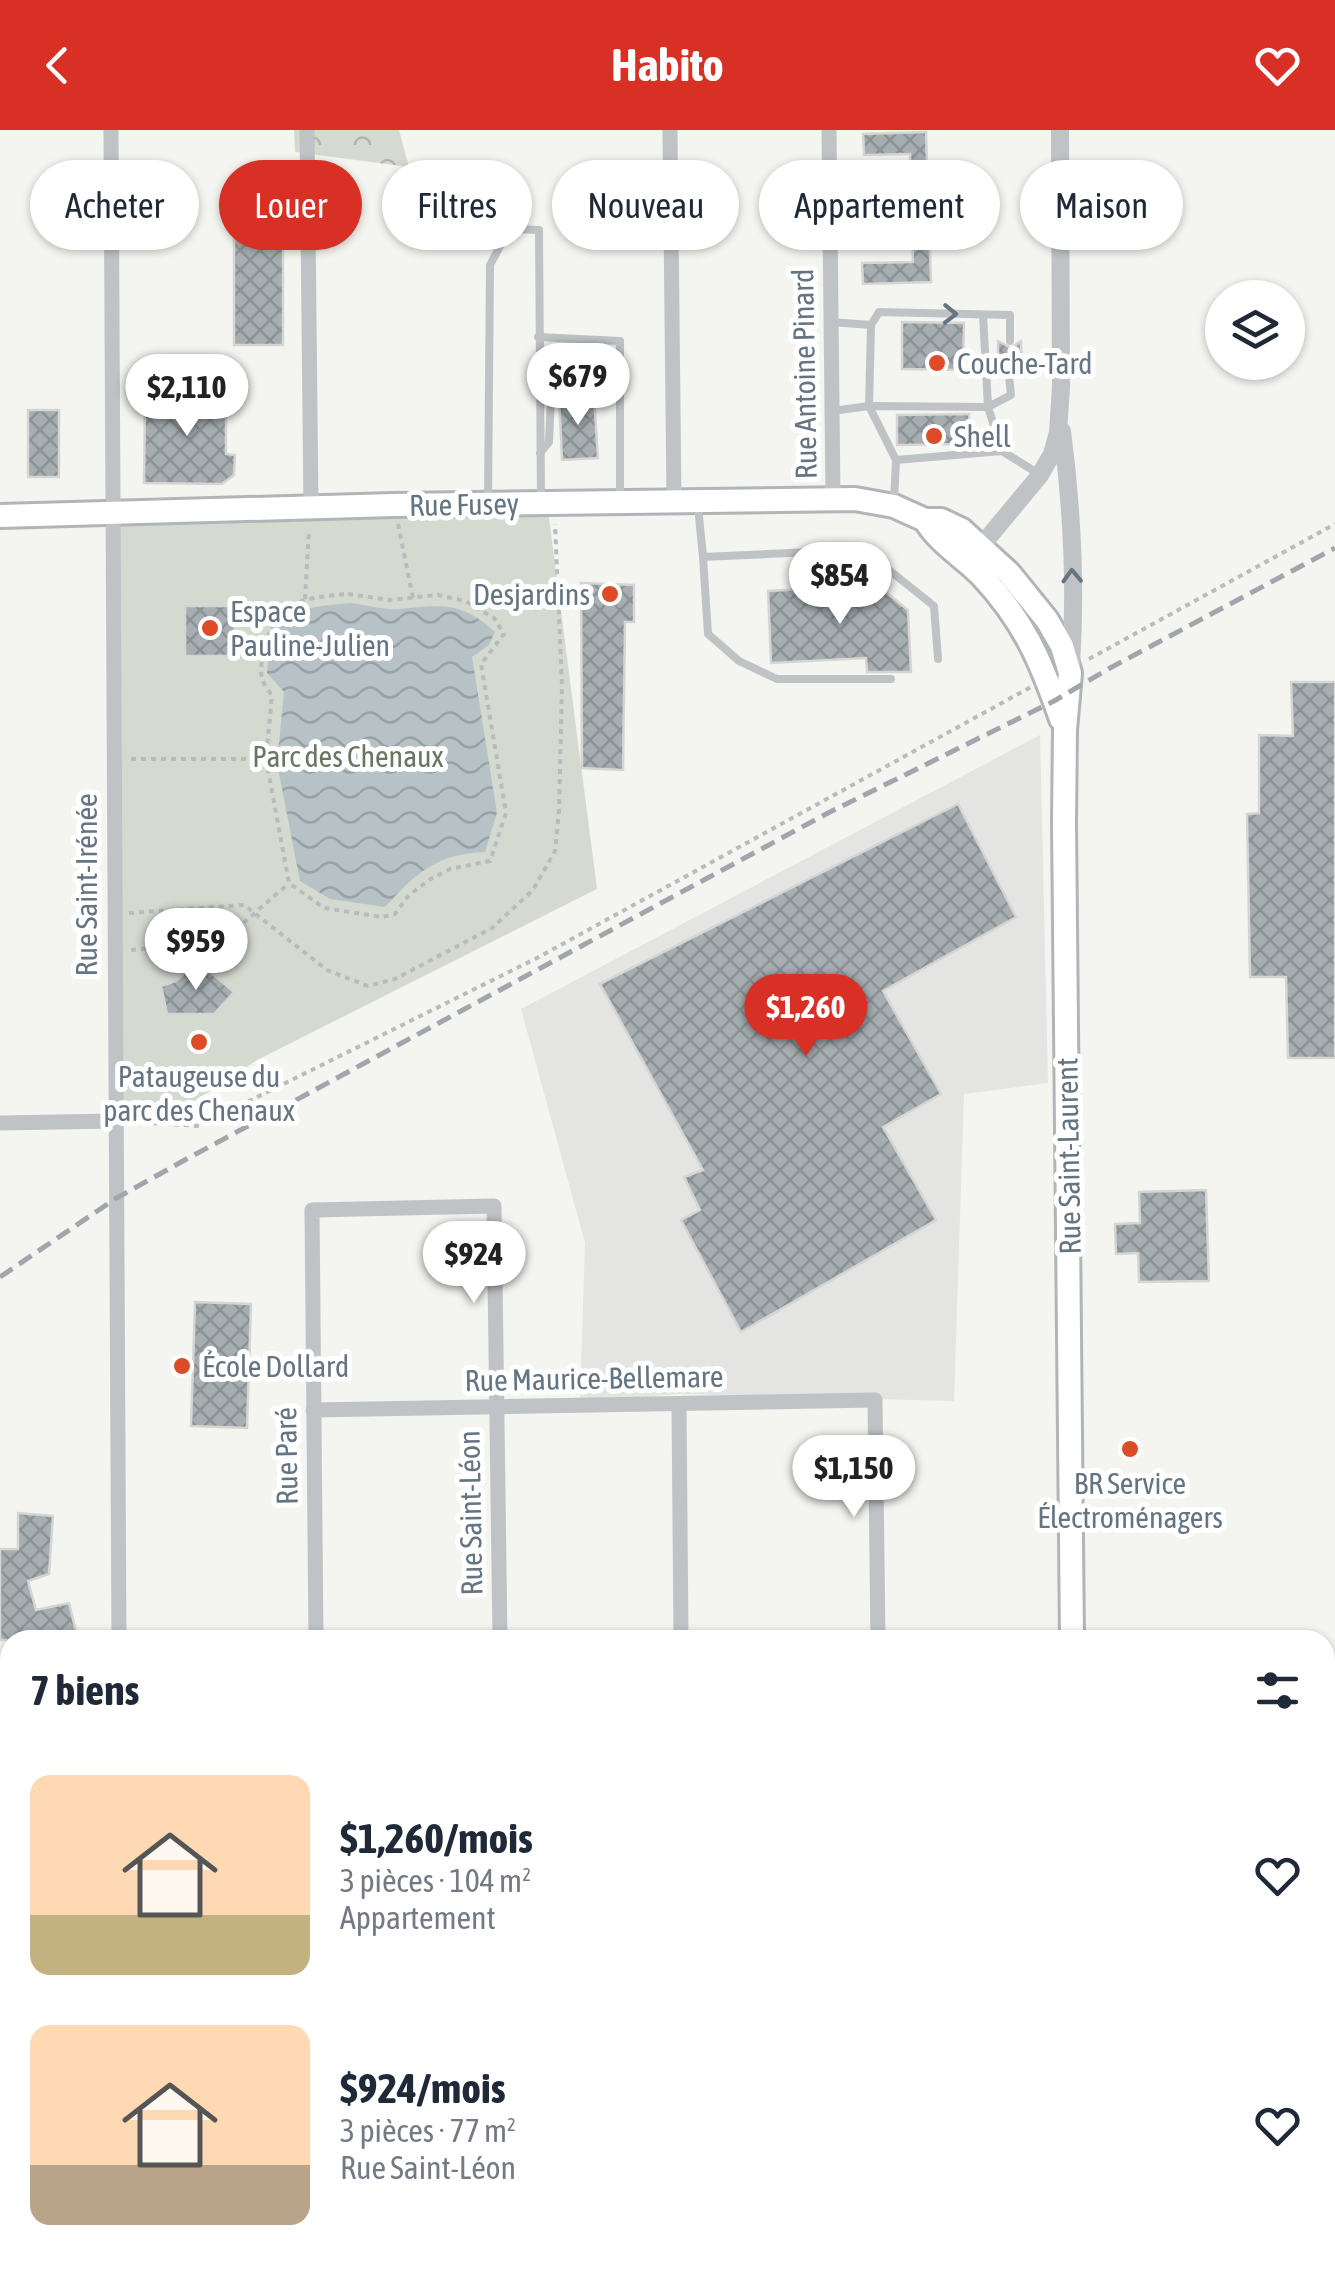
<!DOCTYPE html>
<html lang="fr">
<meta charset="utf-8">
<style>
body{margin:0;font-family:"Asap Condensed",sans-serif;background:#f2f2f3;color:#1f2937;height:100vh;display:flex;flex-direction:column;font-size:38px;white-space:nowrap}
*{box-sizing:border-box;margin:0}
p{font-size:32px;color:#747a83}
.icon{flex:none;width:55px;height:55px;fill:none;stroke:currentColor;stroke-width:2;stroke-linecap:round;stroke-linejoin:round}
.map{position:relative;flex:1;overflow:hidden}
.panel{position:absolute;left:0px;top:1500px;width:1335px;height:642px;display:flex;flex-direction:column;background:#fff;border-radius:30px 30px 0 0;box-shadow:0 2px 8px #0004}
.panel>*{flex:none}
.guide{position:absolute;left:30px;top:30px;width:1275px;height:90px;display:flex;gap:20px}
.fabs{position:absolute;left:1205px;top:150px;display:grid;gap:20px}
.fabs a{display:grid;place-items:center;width:100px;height:100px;border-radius:50%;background:#fff;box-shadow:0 2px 8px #0004;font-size:50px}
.price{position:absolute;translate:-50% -85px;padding:0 22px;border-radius:35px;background:#fff;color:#222;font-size:32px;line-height:65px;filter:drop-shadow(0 2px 5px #0008)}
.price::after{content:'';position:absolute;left:50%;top:60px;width:30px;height:22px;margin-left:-15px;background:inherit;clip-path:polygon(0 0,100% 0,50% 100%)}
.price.selected{background:#d93025;color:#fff}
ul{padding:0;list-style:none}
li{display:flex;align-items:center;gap:30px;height:250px;padding:0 30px}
li span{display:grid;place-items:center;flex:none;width:280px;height:200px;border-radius:20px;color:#555}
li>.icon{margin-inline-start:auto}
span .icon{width:120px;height:120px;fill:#fffc;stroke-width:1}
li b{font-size:42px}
h2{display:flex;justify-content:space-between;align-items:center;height:120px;padding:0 30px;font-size:42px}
.chip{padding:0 35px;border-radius:45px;background:#fff;box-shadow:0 2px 8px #0004;font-size:35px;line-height:90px}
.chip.selected{background:#d93025;color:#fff}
header{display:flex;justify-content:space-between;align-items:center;height:130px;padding:0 30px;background:#d93025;color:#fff;font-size:45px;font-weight:700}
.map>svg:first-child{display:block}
.built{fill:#e4e5e3}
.forest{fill:url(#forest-crowns)}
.green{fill:#d5dad1}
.water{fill:url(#water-waves)}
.building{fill:url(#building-cross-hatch);stroke:#d5d5d3;stroke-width:2.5}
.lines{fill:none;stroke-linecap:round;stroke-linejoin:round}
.primary-casing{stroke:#b0b5b8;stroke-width:28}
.path{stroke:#b9bbbd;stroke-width:4;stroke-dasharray:5 5;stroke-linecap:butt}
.service{stroke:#bfc3c6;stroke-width:8}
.minor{stroke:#bfc3c6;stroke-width:15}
.tertiary{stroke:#bfc3c6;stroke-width:18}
.primary{stroke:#fff;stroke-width:22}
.rail{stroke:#a0a6ab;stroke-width:5;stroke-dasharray:15 8;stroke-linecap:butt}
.oneway{stroke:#647480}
.poi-dot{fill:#dd4b27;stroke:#fff;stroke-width:4}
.labels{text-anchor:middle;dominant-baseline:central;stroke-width:10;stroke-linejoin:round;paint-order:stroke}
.poi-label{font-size:30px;fill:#647480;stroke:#fff;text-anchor:start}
.street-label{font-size:30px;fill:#647480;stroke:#fff}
.park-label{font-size:30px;fill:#677762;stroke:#fff}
</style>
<header><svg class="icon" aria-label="back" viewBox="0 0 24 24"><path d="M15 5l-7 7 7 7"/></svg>Habito<svg class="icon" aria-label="heart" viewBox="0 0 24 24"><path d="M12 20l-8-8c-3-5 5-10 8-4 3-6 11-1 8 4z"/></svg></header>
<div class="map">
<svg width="1335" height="2141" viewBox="0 0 1335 2141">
<defs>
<pattern id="forest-crowns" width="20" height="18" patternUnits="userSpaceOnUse" patternTransform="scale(2.5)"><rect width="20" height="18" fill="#d5dad1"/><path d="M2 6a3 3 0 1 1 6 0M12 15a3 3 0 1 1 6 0" fill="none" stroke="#b0b5af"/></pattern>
<pattern id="water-waves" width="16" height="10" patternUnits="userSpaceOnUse" patternTransform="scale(2.5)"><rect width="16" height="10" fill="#b6c2c6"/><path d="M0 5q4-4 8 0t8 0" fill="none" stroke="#98a2a6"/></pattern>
<pattern id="building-cross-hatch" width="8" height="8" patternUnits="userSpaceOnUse" patternTransform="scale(2.5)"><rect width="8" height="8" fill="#a6aeb2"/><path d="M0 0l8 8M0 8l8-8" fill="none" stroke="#8b9296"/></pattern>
</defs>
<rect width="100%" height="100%" fill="#f4f4f0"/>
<path class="built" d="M1040,605L1048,953L964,964L954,1271L678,1264L580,1272L585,1113L521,879Z"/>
<path class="forest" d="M294,0H399L409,37L295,22Z"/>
<g class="green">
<path d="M548,380L597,759L257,930L179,981H121L116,396Z"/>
<path d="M953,2132V2141H697V2133Z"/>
</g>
<path class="water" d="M351,473C366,475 384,480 399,479C442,475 461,471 495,502L489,515L472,527L497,683L485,722C437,724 417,742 385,777L330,769L300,751L277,633L284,562L267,543C275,481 292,478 351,473Z"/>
<g class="building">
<path d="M926,2L931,152L863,154L862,133L913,132L910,24L864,25L863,4Z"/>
<rect x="234" y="99" width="49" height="116"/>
<path d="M902,192L964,193L963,240L902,239Z"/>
<path d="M998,211L1011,218L1021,211L1022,246H1017L1009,239L998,246Z"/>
<path d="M155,262L226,263V324L235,325L234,345L222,354L144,353L145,270H155Z"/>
<path d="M594,266L598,328L562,330L559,267Z"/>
<rect x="28" y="280" width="31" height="67"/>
<path d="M969,284L970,314L897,315V285Z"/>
<path d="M581,453L634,455V492H625L623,640L582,638Z"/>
<path d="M877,455L908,480L911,542H867L866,528L771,533L768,461Z"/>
<path d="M185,476H234L235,526H185Z"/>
<path d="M1291,552H1335V928H1288L1286,847H1250L1247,684L1259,683V605L1293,606Z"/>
<path d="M958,674L1016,787L883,861L941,964L883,997L936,1090L741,1202L681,1090L700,1080L684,1047L703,1040L600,854Z"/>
<path d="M197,831L234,862L214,884H167L161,856L176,851Z"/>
<path d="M1206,1060L1209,1151L1139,1152L1138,1123L1116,1124L1115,1094L1140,1093L1139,1062Z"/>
<path d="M195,1172L251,1174L247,1298L191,1296Z"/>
<path d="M18,1383L53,1386L49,1444L28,1451L36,1480L69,1473L78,1510H0V1419H18Z"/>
</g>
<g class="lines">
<defs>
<g id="primary">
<path d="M0,386L394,375L855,369L894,376L925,390H941L962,400L1009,443L1047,490L1062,516L1070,543L1065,600L1064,692L1072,1510"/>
<path d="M925,390C939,413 962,426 981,445C1024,491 1041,531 1061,589"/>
<path d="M1075,2132V2141"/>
</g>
</defs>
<use href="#primary" class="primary-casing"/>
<g class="path">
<path d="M398,394L413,468"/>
<path d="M348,464L389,470L438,465L465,471L494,488L504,504L481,534L506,683L490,731L450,739L429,750L408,766L395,784L382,787L324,778L289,753L266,629L272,565C258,550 260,539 264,521C275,470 303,468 348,464Z"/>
<path d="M305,469L309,399"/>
<path d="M1089,529L1335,394"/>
<path d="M131,629H266"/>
<path d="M129,783L244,775L327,840L368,856L395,849L492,798L533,760L555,721L559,681L562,556L555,394"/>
<path d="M131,820L223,811L289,753"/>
<path d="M134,992L199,996L537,828L1031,557"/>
</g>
<g class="service">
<path d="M983,185L988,277L1011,265L1009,246"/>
<path d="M831,192L871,195L869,276L832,281"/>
<path d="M871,195L879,182L1010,185V211"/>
<path d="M538,207L620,211V369"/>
<path d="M572,237C588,224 601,231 620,236"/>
<path d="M540,323L549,312L552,242L561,235L577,238L620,260"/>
<path d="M896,330L1002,321"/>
<path d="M488,369L490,135L509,99L539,100L541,370"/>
<path d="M894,372L896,330L869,276L988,277L1002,321L1039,344"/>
<path d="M698,376L703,427L834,421L874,428L934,476L938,529"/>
<path d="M703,427L708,504L739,531L777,549H891"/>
</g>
<g class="minor">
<path d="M111,0L119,1510"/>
<path d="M307,0L311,377"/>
<path d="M670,0L674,372"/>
<path d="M829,0L833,368"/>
<path d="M0,993L114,991"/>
<path d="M679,1274L681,1510"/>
<path d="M313,1280L875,1270L878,1510"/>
<path d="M316,1510L312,1080L494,1076L500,1510"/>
<path d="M1325,1659H1335"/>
<path d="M0,1666H10"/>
<path d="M1325,2072H1335"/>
<path d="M0,2094H10"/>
<path d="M1325,2101H1335"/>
<path d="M123,2132V2141"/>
<path d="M320,2132V2141"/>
<path d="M699,2132V2141"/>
<path d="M1260,2132V2141"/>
</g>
<g class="tertiary">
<path d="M1062,301C1072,378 1076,457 1071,535"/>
<path d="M973,426L1040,345L1052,324L1058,302L1061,257L1060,0"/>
</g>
<use href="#primary" class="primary"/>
<path class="rail" d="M0,1147L115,1069L183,1031L828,683L1054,571L1110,538L1335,418"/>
</g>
<defs><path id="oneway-chevron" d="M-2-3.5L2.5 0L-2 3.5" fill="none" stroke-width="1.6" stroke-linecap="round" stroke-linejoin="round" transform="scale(2.5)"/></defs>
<g class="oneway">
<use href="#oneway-chevron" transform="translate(950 184) rotate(1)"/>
<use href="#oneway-chevron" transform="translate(1072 446) rotate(-92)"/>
</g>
<g class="poi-dot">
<circle cx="937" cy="233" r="10"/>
<circle cx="934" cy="306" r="10"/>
<circle cx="610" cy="464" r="10"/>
<circle cx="210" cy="498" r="10"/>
<circle cx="199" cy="912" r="10"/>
<circle cx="182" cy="1236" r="10"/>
<circle cx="1130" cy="1319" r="10"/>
</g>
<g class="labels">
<g class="poi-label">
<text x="957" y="233">Couche-Tard</text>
<text x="954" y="306">Shell</text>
<text x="590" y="464" text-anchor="end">Desjardins</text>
<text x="230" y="481">Espace<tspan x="230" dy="34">Pauline-Julien</tspan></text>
<text x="199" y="946" text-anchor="middle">Pataugeuse du<tspan x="199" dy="34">parc des Chenaux</tspan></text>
<text x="202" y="1236">École Dollard</text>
<text x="1130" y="1353" text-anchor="middle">BR Service<tspan x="1130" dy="34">Électroménagers</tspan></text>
</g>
<g class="street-label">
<text transform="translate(804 244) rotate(-91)">Rue Antoine Pinard</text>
<text transform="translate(464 374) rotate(-1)">Rue Fusey</text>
<text transform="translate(86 755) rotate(-90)">Rue Saint-Irénée</text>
<text transform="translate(1068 1026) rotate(-91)">Rue Saint-Laurent</text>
<text transform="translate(594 1248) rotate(-1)">Rue Maurice-Bellemare</text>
<text transform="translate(286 1326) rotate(-91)">Rue Paré</text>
<text transform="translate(470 1383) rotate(-91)">Rue Saint-Léon</text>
</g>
<g class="park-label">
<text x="348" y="626">Parc des Chenaux</text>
</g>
</g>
</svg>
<div class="fabs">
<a><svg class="icon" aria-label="layers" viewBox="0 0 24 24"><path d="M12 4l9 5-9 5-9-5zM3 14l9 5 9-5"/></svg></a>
</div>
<b class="price" style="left:578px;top:298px">$679</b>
<b class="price" style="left:187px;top:309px">$2,110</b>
<b class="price" style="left:840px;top:497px">$854</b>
<b class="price" style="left:196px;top:863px">$959</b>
<b class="price selected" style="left:806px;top:929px">$1,260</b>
<b class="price" style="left:474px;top:1176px">$924</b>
<b class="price" style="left:854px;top:1390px">$1,150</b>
<div class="guide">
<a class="chip">Acheter</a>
<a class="chip selected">Louer</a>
<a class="chip">Filtres</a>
<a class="chip">Nouveau</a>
<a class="chip">Appartement</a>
<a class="chip">Maison</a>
</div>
<section class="panel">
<h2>7 biens<svg class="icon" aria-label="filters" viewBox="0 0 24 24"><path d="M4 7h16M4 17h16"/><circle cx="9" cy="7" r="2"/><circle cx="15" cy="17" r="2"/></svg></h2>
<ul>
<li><span style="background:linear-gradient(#ffd9b3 70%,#c2b280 0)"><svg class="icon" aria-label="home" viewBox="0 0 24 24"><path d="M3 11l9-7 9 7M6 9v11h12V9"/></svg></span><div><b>$1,260/mois</b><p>3 pièces · 104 m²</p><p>Appartement</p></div><svg class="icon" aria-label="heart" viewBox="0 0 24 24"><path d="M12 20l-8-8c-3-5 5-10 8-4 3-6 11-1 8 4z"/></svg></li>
<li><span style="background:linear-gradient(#ffd9b3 70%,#b9a48a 0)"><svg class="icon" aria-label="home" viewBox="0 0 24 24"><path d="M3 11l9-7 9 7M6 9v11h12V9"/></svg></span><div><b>$924/mois</b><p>3 pièces · 77 m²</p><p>Rue Saint-Léon</p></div><svg class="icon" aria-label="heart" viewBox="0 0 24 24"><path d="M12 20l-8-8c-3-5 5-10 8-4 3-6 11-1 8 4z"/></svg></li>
</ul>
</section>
</div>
